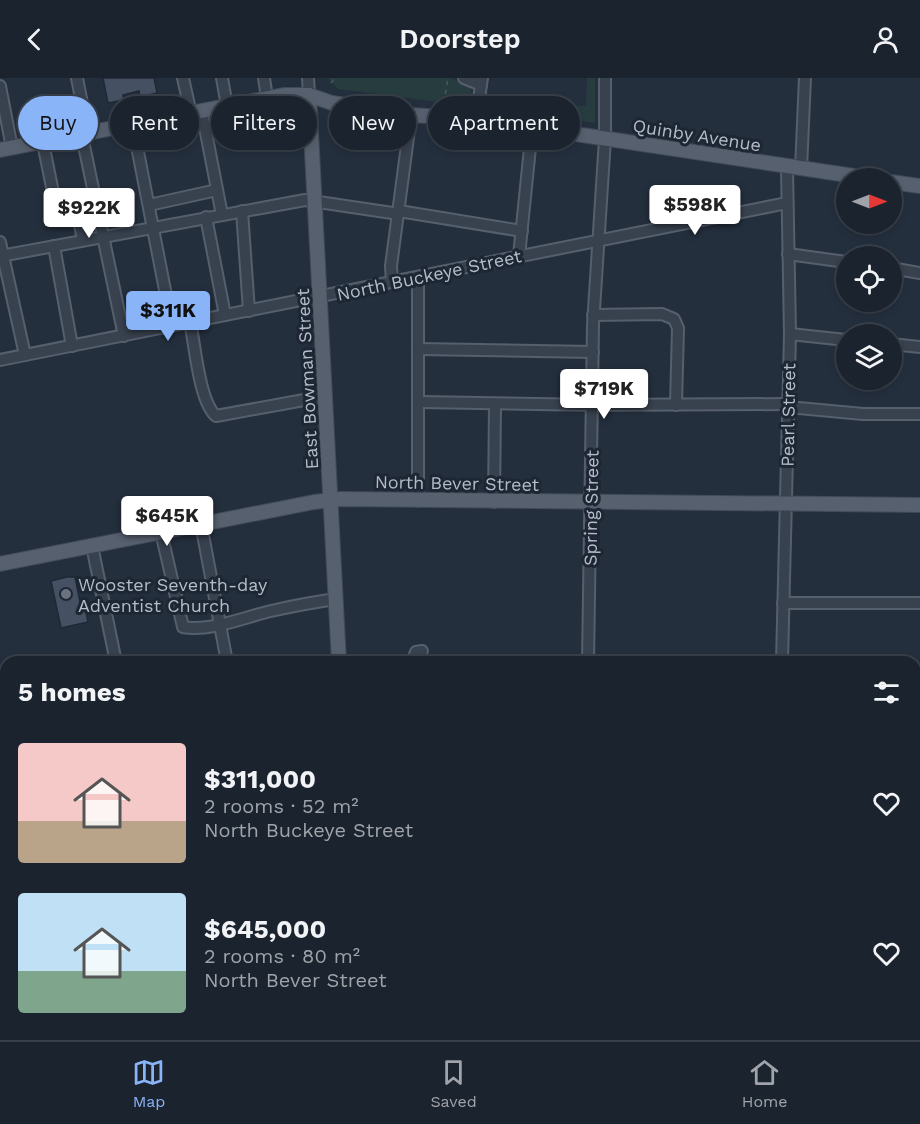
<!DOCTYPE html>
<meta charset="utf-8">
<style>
body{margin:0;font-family:"Work Sans",sans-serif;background:#242b36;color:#f1f3f6;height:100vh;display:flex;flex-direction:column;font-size:22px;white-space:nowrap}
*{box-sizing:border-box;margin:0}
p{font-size:20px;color:#a0a4aa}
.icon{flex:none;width:33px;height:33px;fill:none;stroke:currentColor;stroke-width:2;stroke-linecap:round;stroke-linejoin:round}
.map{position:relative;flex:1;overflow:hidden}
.details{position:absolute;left:0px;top:578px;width:921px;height:386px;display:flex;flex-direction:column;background:#1b232e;border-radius:18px 18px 0 0;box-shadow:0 3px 9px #0003,0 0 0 2px #39404a}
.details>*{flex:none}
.top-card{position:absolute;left:18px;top:18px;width:600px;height:54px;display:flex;gap:12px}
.needle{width:39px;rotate:90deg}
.controls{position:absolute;left:836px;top:90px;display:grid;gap:12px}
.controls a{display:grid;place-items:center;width:66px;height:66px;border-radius:50%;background:#1b232e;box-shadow:0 3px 9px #0003,0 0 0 2px #39404a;font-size:30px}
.price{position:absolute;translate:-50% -51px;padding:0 14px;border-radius:6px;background:#fff;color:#222;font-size:20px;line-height:39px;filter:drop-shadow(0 2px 3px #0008)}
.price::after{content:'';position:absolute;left:50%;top:36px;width:18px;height:14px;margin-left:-9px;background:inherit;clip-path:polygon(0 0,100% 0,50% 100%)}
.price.selected{background:#8ab4f8;color:#111}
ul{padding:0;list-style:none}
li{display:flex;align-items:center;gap:18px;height:150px;padding:0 18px}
li span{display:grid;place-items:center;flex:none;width:168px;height:120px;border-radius:6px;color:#555}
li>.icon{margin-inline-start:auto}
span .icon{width:72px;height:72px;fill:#fffc;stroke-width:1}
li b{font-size:26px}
h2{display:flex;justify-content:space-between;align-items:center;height:72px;padding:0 18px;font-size:26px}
.tag{padding:0 21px;border-radius:27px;background:#1b232e;box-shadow:0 3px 9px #0003,0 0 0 2px #39404a;font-size:21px;line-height:54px}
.tag.selected{background:#8ab4f8;color:#111}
header{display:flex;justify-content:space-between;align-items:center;height:78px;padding:0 18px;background:#1b232e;font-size:27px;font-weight:600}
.menu{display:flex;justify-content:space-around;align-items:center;height:84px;border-top:2px solid #39404a;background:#1b232e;font-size:16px;color:#a0a4aa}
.menu a{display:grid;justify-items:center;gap:3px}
.menu .selected{color:#8ab4f8}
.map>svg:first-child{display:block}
.green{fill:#263c3f}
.building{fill:#455162;stroke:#1f2835;stroke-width:1.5}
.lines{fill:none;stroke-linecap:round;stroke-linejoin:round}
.minor-casing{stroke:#565f6c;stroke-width:14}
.major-casing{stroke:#414a57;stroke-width:16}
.path{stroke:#44595c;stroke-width:1.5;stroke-dasharray:4.5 4.5;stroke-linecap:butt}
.minor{stroke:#38414e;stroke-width:10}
.major{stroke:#56606e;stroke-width:14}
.worship-dot{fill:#6b7280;stroke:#1d2633;stroke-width:2}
.labels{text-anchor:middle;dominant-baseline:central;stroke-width:6;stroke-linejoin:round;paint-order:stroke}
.street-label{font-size:18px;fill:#b4bcc9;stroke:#1d2633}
.poi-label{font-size:18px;fill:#b4bcc9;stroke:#1d2633;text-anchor:start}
</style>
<header><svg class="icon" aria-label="back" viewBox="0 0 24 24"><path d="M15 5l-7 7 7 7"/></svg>Doorstep<svg class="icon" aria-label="person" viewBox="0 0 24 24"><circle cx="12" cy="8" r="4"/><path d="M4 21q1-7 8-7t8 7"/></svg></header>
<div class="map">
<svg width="920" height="962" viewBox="0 0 920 962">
<rect width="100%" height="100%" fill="#242f3e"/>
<g class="green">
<path d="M328,0H451L470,9L473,20L469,28L338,11Z"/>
<path d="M587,0H595V45L484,30L486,15H488V21L586,28Z"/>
</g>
<g class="building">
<path d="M103,0H154L157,15L140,19L139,13L123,17L124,22L108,25Z"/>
<path d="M67,499H75L81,529L85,528L88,544L61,550L51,503Z"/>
<path d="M920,707V736L915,735V708Z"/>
<path d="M920,956V962H910V957Z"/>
<rect x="44" y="957" width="38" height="5"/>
<rect x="466" y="957" width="64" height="5"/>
<rect x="309" y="960" width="21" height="2"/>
</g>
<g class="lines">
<defs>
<g id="minor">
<path d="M77,0L88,56"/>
<path d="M183,0L191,36"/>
<path d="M222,0L227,28"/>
<path d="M264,0L267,20"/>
<path d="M308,0L309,17"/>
<path d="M464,0L481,7"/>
<path d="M0,8L12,70"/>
<path d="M202,34L222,137"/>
<path d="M476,41L482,0"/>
<path d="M133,48L172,248"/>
<path d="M82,58L124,258"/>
<path d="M43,65L57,134"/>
<path d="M801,91L805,0"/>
<path d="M149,127L217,112"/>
<path d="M242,133L249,233"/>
<path d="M399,133L522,153"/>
<path d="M206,139L225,237"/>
<path d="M83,162L75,122L95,117"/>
<path d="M0,164L25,277"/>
<path d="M54,168L72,268"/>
<path d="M788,176L846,184"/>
<path d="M0,178L305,122L399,136"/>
<path d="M519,178L532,50"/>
<path d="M891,190L920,195"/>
<path d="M418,199V423"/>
<path d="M392,204L391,188L411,37"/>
<path d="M593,237L662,236L674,241L678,250L676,327"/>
<path d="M190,244C195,267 199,323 216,338L326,318"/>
<path d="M790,256L846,262"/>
<path d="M891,266L920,269"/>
<path d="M419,271L593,274"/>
<path d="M0,282L787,125"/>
<path d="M420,324L593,327L788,326"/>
<path d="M788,329L863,336H920"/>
<path d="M494,424L495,326"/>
<path d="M201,446L227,584"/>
<path d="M161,454L183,549C210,554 245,539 271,533C293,528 314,524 336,521"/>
<path d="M92,468L116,584"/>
<path d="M783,525H920"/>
<path d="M412,584L416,574L422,573"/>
<path d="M588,584L593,247L605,61V0"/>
<path d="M782,584L790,256L787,90"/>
<path d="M915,678H920"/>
<path d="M0,693L6,692"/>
<path d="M0,725L6,724"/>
<path d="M915,827H920"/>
<path d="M915,845H920"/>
<path d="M0,921H6"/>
<path d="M915,927H920"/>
<path d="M382,962L383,957"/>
<path d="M453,962V957"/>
<path d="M591,962V957"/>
<path d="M877,962V957"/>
</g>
<g id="major">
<path d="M309,17L339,584"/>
<path d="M0,72L284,17H309L332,25L411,37L476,41L867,100"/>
<path d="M891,104L920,108"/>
<path d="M0,486L314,424L341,421L920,427"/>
<path d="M350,957V962"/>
</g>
</defs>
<use href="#minor" class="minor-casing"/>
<use href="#major" class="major-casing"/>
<g class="path">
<path d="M331,5L335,0"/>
<path d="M444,25L448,0"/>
<path d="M915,711V717"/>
<path d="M915,896L918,856"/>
<path d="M905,962L907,957"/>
</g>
<use href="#minor" class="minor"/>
<use href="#major" class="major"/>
</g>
<circle class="worship-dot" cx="66" cy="516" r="6"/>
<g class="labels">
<g class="street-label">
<text transform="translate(697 57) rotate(9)">Quinby Avenue</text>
<text transform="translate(429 197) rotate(-12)">North Buckeye Street</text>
<text transform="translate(307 301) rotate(-93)">East Bowman Street</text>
<text transform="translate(788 337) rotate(-89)">Pearl Street</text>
<text transform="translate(457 405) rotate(1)">North Bever Street</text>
<text transform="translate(591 430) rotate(-89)">Spring Street</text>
</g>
<g class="poi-label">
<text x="78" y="506">Wooster Seventh-day<tspan x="78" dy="21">Adventist Church</tspan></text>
</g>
</g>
</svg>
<div class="controls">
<a><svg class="needle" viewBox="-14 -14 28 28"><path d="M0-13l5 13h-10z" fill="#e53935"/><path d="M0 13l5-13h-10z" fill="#a0a4aa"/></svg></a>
<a><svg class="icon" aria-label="locate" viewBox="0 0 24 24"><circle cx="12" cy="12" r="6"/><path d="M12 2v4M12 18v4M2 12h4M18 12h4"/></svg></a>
<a><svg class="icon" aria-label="layers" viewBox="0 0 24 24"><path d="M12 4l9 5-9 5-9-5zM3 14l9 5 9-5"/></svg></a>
</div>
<b class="price" style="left:695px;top:158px">$598K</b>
<b class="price" style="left:89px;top:161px">$922K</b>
<b class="price selected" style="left:168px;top:264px">$311K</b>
<b class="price" style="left:604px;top:342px">$719K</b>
<b class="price" style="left:167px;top:469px">$645K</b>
<div class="top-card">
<a class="tag selected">Buy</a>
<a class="tag">Rent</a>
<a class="tag">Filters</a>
<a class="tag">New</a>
<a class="tag">Apartment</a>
</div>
<section class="details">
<h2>5 homes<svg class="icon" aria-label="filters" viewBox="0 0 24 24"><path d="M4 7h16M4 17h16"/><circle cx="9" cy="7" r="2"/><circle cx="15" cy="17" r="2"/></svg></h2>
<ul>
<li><span style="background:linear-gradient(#f6c9c9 65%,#b9a48a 0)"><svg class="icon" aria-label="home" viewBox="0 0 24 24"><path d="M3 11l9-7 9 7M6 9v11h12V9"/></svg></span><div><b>$311,000</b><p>2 rooms · 52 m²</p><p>North Buckeye Street</p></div><svg class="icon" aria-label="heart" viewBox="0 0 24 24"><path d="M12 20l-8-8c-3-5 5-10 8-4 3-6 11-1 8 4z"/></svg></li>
<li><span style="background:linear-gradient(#bfe0f5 65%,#7fa58c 0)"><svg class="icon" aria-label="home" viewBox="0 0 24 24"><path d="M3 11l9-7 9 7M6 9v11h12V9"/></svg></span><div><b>$645,000</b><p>2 rooms · 80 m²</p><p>North Bever Street</p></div><svg class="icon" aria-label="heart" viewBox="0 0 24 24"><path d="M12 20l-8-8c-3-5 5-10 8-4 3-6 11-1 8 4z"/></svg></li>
</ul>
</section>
</div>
<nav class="menu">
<a class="selected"><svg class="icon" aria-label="map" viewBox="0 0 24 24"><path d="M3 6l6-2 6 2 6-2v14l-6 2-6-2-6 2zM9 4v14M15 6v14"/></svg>Map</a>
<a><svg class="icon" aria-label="saved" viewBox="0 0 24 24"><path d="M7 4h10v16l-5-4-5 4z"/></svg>Saved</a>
<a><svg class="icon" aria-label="home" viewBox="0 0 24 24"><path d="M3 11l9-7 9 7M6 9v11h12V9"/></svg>Home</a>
</nav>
